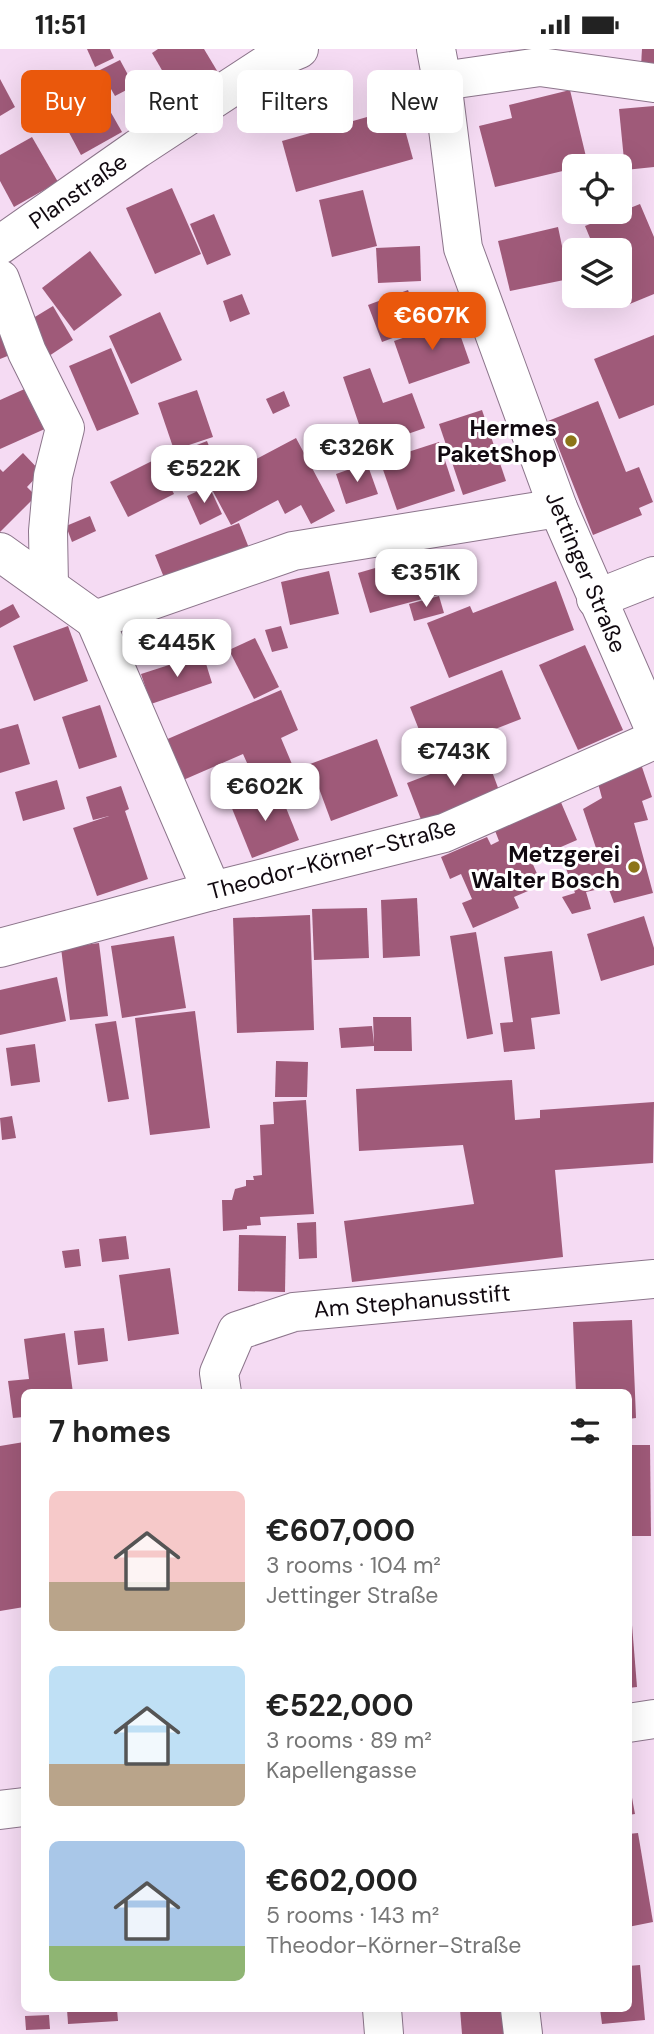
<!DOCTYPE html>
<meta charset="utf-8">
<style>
body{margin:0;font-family:"DM Sans",sans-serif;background:#f2f2f2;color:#222;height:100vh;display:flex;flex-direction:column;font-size:26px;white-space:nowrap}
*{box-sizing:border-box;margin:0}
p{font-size:23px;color:#767676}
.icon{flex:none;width:38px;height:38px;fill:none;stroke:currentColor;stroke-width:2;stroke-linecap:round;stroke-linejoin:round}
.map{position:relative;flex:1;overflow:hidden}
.drawer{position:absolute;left:21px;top:1340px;width:611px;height:623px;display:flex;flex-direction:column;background:#fff;border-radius:10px;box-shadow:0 7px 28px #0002}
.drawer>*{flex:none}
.hud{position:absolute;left:21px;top:21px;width:612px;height:63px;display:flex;gap:14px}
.tools{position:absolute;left:562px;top:105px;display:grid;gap:14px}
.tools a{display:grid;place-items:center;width:70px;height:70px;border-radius:10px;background:#fff;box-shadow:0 7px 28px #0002;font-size:35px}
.price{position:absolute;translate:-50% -60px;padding:0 16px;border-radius:14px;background:#fff;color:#222;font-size:23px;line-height:46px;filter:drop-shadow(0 2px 4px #0008)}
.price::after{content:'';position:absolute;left:50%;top:42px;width:21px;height:16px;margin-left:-10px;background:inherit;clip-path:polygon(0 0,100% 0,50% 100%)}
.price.active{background:#ea580c;color:#fff}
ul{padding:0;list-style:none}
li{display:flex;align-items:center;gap:21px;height:175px;padding:0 28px}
li span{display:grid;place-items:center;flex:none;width:196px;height:140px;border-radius:10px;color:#555}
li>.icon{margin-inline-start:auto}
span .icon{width:84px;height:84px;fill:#fffc;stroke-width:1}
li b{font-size:30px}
h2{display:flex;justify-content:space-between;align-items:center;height:84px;padding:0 28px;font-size:30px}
.tag{padding:0 24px;border-radius:10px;background:#fff;box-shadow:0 7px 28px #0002;font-size:24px;line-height:63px}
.tag.active{background:#ea580c;color:#fff}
.status{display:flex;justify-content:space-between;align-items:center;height:49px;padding:0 35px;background:#fff;direction:ltr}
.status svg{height:19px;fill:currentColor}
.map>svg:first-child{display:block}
.building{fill:#9f5a79}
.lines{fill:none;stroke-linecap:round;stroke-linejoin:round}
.minor-casing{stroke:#8c758b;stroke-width:40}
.major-casing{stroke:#8c758b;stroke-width:40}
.minor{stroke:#fff;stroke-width:38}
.major{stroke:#fff;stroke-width:38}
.poi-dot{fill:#8c7519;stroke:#fff;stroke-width:2.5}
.labels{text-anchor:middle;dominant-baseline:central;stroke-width:6;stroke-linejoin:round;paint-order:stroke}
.street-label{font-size:23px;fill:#110910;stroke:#fff}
.poi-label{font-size:23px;font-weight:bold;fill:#110910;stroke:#fff;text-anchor:end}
</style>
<div class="status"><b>11:51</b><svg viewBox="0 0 49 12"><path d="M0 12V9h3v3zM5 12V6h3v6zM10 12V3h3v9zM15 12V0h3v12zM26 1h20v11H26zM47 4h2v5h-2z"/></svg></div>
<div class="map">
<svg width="654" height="1985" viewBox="0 0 654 1985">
<rect width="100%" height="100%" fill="#f5dbf3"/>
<g class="building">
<path d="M87,0H110L114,9L95,18Z"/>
<path d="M158,0H204L222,30L181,54L152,4Z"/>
<path d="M642,0H654V17H641Z"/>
<path d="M120,11L134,37L115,47L100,21Z"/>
<path d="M0,30L15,58L0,67Z"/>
<path d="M97,39L122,83L81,106L57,61Z"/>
<path d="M570,41L588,116L495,138L479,77L512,69L509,56Z"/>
<path d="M654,57V118L625,121L619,60Z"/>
<path d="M399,59L413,110L296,143L282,92Z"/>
<path d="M32,88L58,133L14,158L0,132V106Z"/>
<path d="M172,139L201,205L155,225L126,159Z"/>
<path d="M363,141L377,197L332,208L319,151Z"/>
<path d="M640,155L654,188V245L620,259L614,247H620V201H595L585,177Z"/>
<path d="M214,165L231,206L207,216L190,175Z"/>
<path d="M558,178L569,230L510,242L498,192Z"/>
<path d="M420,197L421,232L378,234L376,199Z"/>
<path d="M90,202L122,246L74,282L42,239Z"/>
<path d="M408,241L422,278L382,293L368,256Z"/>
<path d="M242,245L250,265L230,273L223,252Z"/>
<path d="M53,257L73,291L46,309L25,274Z"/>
<path d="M160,263L182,311L131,335L109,287Z"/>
<path d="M0,268L15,304L0,310Z"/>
<path d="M455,271L470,314L409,335L394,292Z"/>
<path d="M654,286V356L619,370L594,310Z"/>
<path d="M111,299L139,365L97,382L69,317Z"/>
<path d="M370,319L383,354L412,344L425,379L367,399L343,328Z"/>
<path d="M29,338L47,379L0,400V351Z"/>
<path d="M197,341L213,388L174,401L158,354Z"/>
<path d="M284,342L290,357L273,365L266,350Z"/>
<path d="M598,352L626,423L639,418L653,453L639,459L642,466L593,486L548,372Z"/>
<path d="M482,361L506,432L463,446L439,375Z"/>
<path d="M296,389L335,462L311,475L301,456L285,465L278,451L231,476L209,435Z"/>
<path d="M207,392L219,423L191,433L179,403Z"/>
<path d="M439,393L455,442L397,461L380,412Z"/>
<path d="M23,404L41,423L27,438L36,447L0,483V420L3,423Z"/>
<path d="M156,410L174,445L128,468L110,433Z"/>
<path d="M367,414L378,445L346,455L336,425Z"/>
<path d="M209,437L222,465L200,476L187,447Z"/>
<path d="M90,467L96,482L72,493L66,477Z"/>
<path d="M239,474L251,504L167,536L155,506Z"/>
<path d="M434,502L445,544L370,564L358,524Z"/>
<path d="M329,522L339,565L290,576L281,533Z"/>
<path d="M556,532L574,581L449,629L427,574L470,557L473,564Z"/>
<path d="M439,547L444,564L414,572L409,555Z"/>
<path d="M13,555L20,568L0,579V562Z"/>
<path d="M68,577L88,632L34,652L13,597Z"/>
<path d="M281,577L288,599L272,603L265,581Z"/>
<path d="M255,589L279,638L254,650L229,601Z"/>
<path d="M585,596L623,681L578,701L539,616Z"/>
<path d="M203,605L212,634L151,655L141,625Z"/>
<path d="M502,621L521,670L429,706L410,658Z"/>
<path d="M281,641L298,681L281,689L297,727L260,743L243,705L181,732L163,692Z"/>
<path d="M100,656L117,708L79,720L62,668Z"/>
<path d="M18,675L30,715L0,724V680Z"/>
<path d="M377,690L398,747L331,772L310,715Z"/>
<path d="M485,704L500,744L422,773L407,734Z"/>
<path d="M640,712L652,748L642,752L648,771L634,774L653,844L614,854L608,838L586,843L591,860L572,865L562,848L575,844L564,814L596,799L583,760L602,749L596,727Z"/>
<path d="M57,731L65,760L23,772L15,743Z"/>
<path d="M121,737L129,760L125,762L148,830L97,847L73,779L109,767L93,771L86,748Z"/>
<path d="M278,739L299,791L252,809L231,757Z"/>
<path d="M560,751L577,791L531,811L542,836L514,848L519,859L473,879L462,854L472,850L461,825L450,830L441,808L487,788L491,796L499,792L494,779Z"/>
<path d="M417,849L420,907L383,909L381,851Z"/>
<path d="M367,859L369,909L314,911L312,860Z"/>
<path d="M310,866L314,981L237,984L233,869Z"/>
<path d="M644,867L654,899V916L601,932L587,885Z"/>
<path d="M476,883L493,985L467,990L450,887Z"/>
<path d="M174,887L186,959L122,969L111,897Z"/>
<path d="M99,894L108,967L70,971L61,899Z"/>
<path d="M552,902L560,965L531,969L535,1000L504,1003L500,974L513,973L504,908Z"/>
<path d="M57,928L66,972L0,986V941Z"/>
<path d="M195,962L210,1079L150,1086L135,969Z"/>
<path d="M373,968H411L412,1002H374V997L341,999L339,979L372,977L374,995Z"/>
<path d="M116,972L129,1050L108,1053L95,975Z"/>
<path d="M35,995L40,1033L11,1037L6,999Z"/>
<path d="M276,1012L308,1013L307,1048H275Z"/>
<path d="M512,1031L515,1071L540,1069V1061L654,1053L653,1114L555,1121L563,1208L352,1233L344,1172L474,1155L463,1096L359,1102L356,1040Z"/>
<path d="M306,1051L314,1165L260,1168L261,1176L247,1177V1180L223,1182L222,1151H232L235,1140L246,1137V1131H254L253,1127L262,1126L260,1076L274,1075L273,1053Z"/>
<path d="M12,1067L16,1089L2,1091L0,1069Z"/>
<path d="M316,1173L317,1209L299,1210L297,1174Z"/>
<path d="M239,1186L286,1187L285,1243L238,1242Z"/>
<path d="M126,1187L129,1210L102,1213L99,1190Z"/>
<path d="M79,1200L81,1217L65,1219L62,1202Z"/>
<path d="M170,1219L179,1285L128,1292L119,1226Z"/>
<path d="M632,1271L636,1369L628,1370V1344H576L573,1273Z"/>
<path d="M104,1279L108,1312L78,1316L74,1282Z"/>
<path d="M65,1284L73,1344H24V1368L13,1369L8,1332L29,1330L24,1290Z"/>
<path d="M24,1393V1558L0,1562V1397Z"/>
<path d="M628,1396H650L651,1487H628Z"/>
<path d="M630,1551L637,1638L628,1639V1552Z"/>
<path d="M628,1727L635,1765L628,1766Z"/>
<path d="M638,1784L653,1873L628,1878V1785Z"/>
<path d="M640,1916L645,1971L602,1975L600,1960H628V1917Z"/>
<path d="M67,1960H117L118,1972L68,1975Z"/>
<path d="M460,1960H502L504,1985H462Z"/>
<path d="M49,1966L50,1980L26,1981L25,1967Z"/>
</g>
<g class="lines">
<defs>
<g id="minor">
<path d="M442,32L540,18L654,34"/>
<path d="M0,196L137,100L273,11L299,0"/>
<path d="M0,230L27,303L65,379L53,427L48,482L49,537"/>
<path d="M0,503L95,571L293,502L558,459"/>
<path d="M596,550L654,527"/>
<path d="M95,571L212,842"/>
<path d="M0,899L212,842L444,784L654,691"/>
<path d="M222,1344L219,1324L237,1282L294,1263L654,1230"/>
<path d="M628,1674L654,1670"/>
<path d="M0,1761L24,1758"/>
<path d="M382,1960L384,1985"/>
<path d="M520,1960L523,1985"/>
</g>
<path id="major" d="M436,0L442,32L463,199L558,459L654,679"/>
</defs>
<use href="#minor" class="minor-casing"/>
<use href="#major" class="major-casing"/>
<use href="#minor" class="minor"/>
<use href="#major" class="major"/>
</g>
<g class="poi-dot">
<circle cx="571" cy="392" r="7"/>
<circle cx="634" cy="818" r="7"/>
</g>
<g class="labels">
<g class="street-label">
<text transform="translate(78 142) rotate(-35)">Planstraße</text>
<text transform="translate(586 523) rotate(67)">Jettinger Straße</text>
<text transform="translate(332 810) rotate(-15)">Theodor-Körner-Straße</text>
<text transform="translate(412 1252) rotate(-5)">Am Stephanusstift</text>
</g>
<g class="poi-label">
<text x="557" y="379">Hermes<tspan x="557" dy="26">PaketShop</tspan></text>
<text x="620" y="805">Metzgerei<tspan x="620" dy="26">Walter Bosch</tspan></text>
</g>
</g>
</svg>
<div class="tools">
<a><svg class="icon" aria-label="locate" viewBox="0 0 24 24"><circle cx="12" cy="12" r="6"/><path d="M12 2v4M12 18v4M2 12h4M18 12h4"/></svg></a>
<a><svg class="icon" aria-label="layers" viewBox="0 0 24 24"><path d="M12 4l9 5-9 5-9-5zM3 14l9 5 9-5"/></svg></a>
</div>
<b class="price active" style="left:432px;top:303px">€607K</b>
<b class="price" style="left:357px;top:435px">€326K</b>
<b class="price" style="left:204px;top:456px">€522K</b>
<b class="price" style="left:426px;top:560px">€351K</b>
<b class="price" style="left:177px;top:630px">€445K</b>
<b class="price" style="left:454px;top:739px">€743K</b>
<b class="price" style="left:265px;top:774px">€602K</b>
<div class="hud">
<a class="tag active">Buy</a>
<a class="tag">Rent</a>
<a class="tag">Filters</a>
<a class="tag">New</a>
</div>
<section class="drawer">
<h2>7 homes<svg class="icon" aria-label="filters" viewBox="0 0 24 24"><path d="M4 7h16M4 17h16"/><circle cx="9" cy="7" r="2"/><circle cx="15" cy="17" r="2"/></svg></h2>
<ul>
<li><span style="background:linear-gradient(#f6c9c9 65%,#b9a48a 0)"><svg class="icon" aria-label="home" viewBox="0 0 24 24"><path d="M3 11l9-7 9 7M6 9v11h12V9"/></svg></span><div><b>€607,000</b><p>3 rooms · 104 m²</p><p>Jettinger Straße</p></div></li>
<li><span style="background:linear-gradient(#bfe0f5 70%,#b9a48a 0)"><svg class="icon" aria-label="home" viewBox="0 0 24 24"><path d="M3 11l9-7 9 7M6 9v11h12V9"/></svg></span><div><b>€522,000</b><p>3 rooms · 89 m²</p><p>Kapellengasse</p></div></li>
<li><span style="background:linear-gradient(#a9c7e8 75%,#8fb573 0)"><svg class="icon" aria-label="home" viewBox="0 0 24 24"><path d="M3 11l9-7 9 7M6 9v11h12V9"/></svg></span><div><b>€602,000</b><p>5 rooms · 143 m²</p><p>Theodor-Körner-Straße</p></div></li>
</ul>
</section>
</div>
